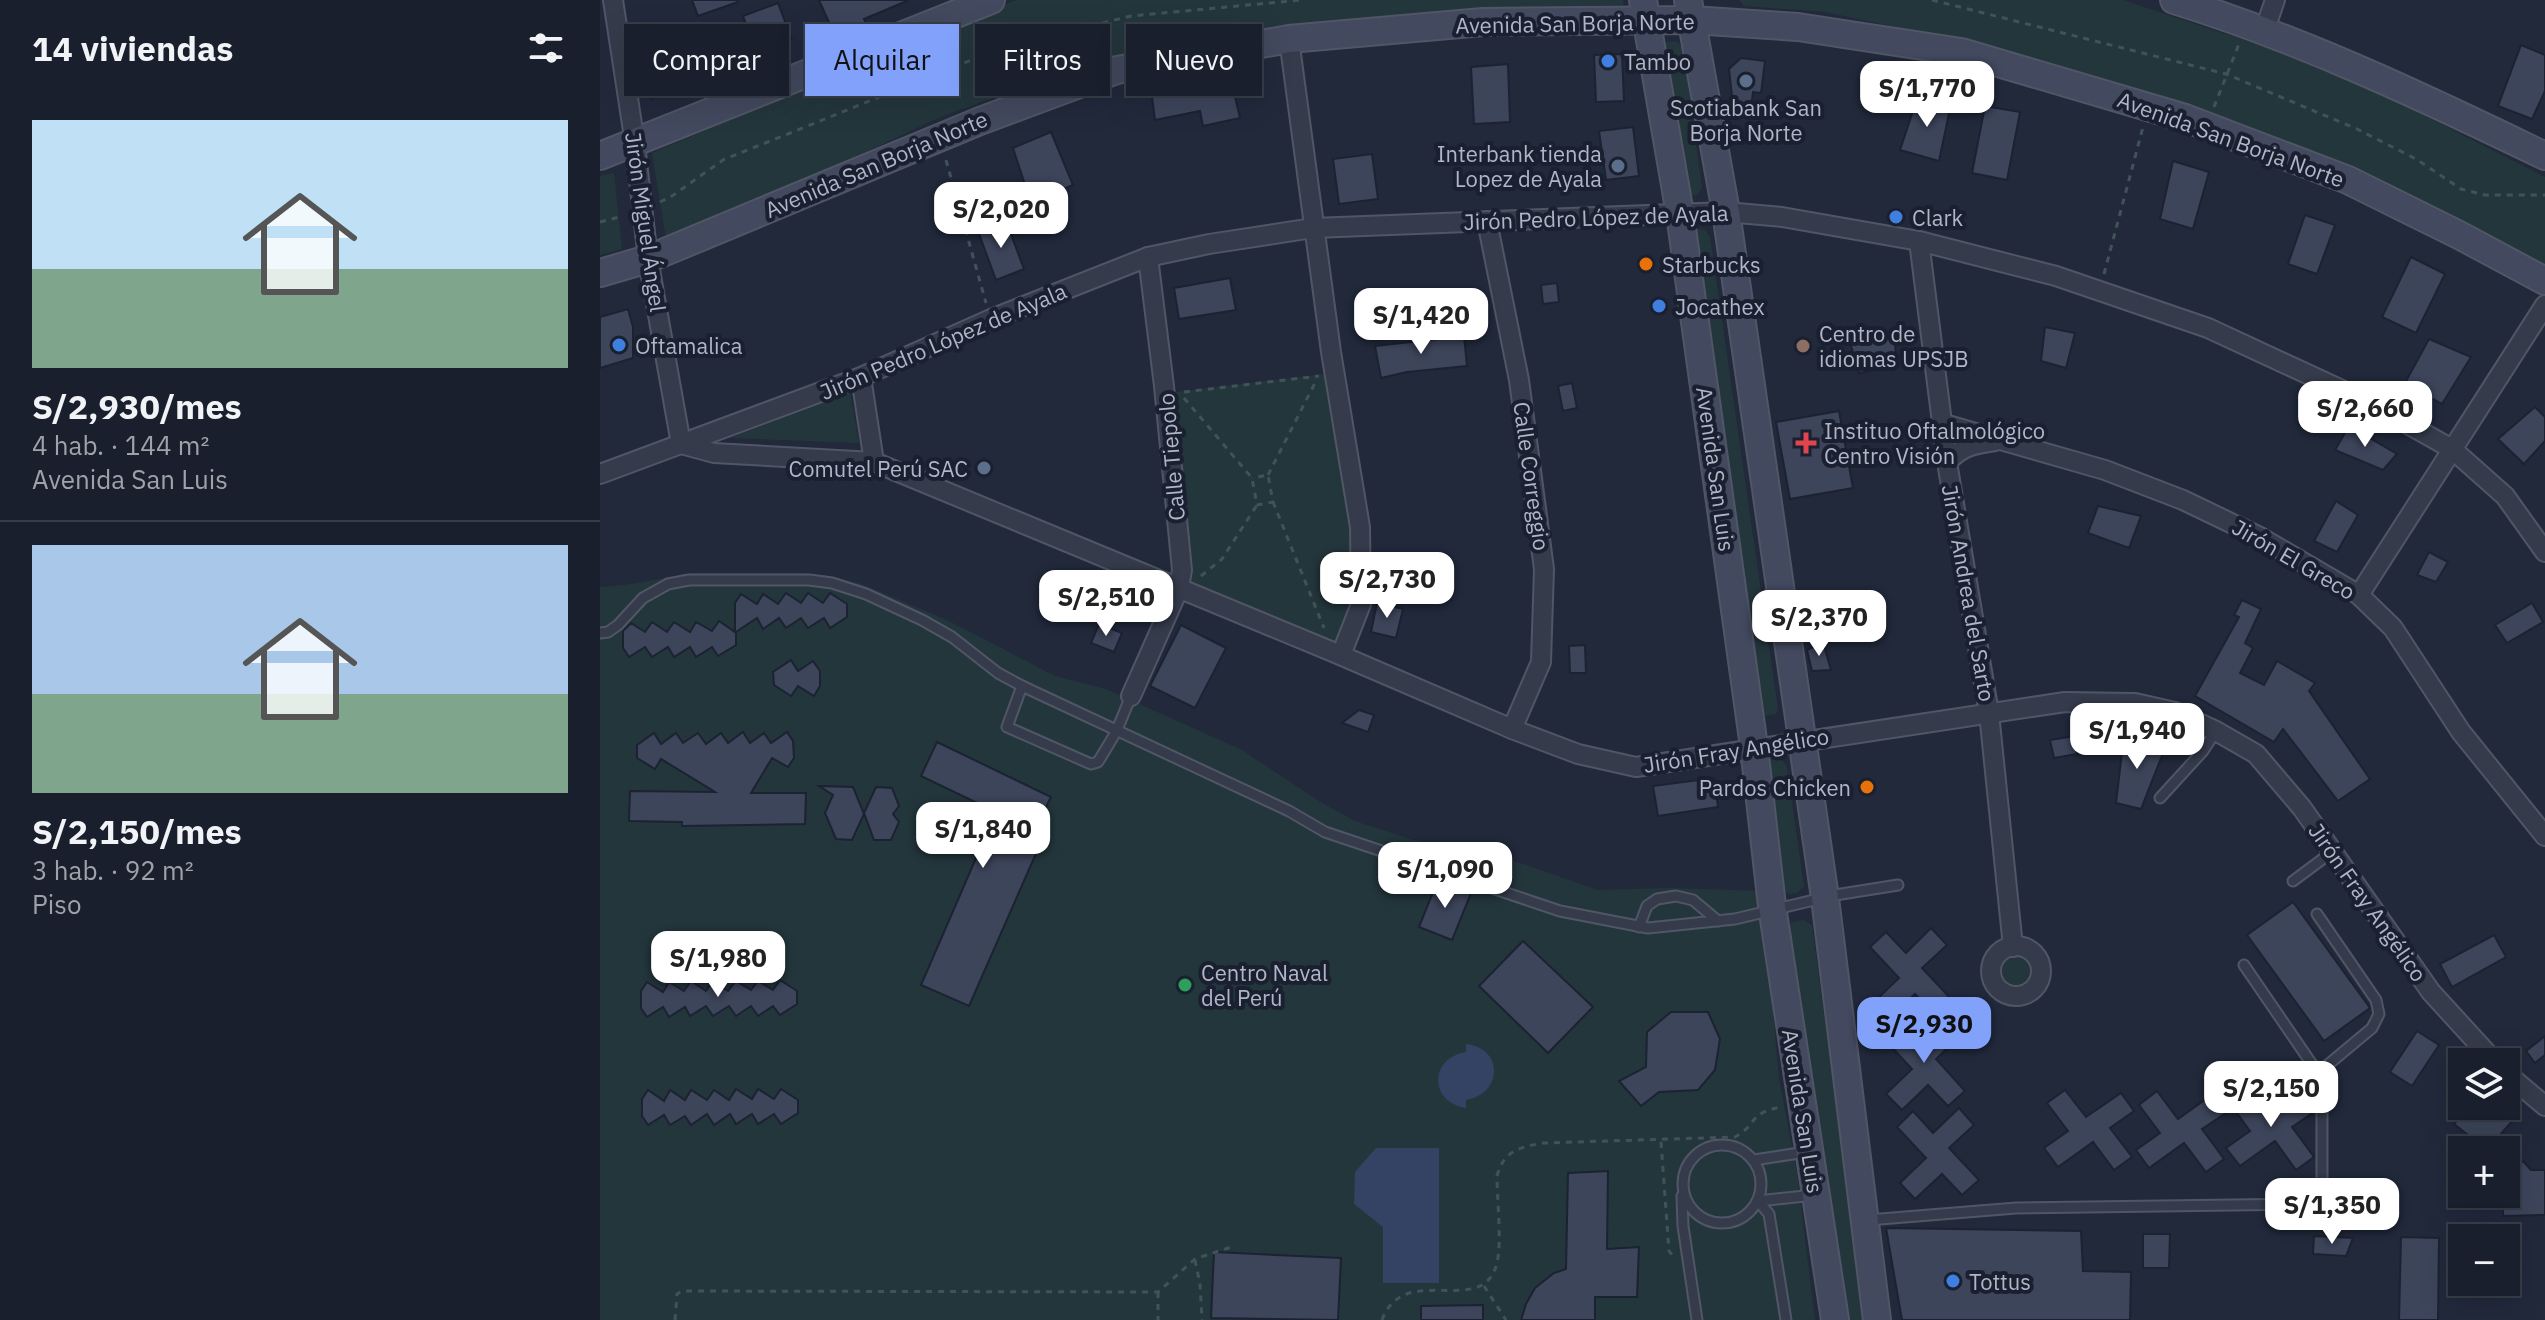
<!DOCTYPE html>
<html lang="es">
<meta charset="utf-8">
<style>
body{margin:0;font-family:"IBM Plex Sans",sans-serif;background:#262c38;color:#f1f3f6;height:100vh;display:flex;flex-direction:column;font-size:30px;white-space:nowrap}
*{box-sizing:border-box;margin:0}
p{font-size:26px;color:#9fa2a9}
.icon{flex:none;width:44px;height:44px;fill:none;stroke:currentColor;stroke-width:2;stroke-linecap:round;stroke-linejoin:round}
.map{position:relative;flex:1;overflow:hidden}
.sheet{display:flex;flex-direction:column;background:#191f2c;width:600px}
.sheet>*{flex:none}
.hud{position:absolute;left:24px;top:24px;width:760px;height:72px;display:flex;gap:16px}
.controls{position:absolute;left:1848px;top:1048px;display:grid;gap:16px}
.controls a{display:grid;place-items:center;width:72px;height:72px;border-radius:0px;background:#191f2c;box-shadow:0 8px 32px #0002,0 0 0 2px #373d48;font-size:40px}
.price{position:absolute;translate:-50% -68px;padding:0 18px;border-radius:16px;background:#fff;color:#222;font-size:26px;line-height:52px;filter:drop-shadow(0 2px 4px #0008)}
.price::after{content:'';position:absolute;left:50%;top:48px;width:24px;height:18px;margin-left:-12px;background:inherit;clip-path:polygon(0 0,100% 0,50% 100%)}
.price.selected{background:#81a1fb;color:#111}
ul{padding:0;list-style:none}
li{display:grid;align-content:center;gap:16px;height:424px;padding:0 32px}
li+li{border-top:2px solid #373d48}
li span{display:grid;place-items:center;height:248px;border-radius:0px;color:#555}
li>.icon{margin-inline-start:auto}
span .icon{width:144px;height:144px;fill:#fffc;stroke-width:1}
li b{font-size:34px}
h2{display:flex;justify-content:space-between;align-items:center;height:96px;padding:0 32px;font-size:34px}
.pill{padding:0 28px;border-radius:0px;background:#191f2c;box-shadow:0 8px 32px #0002,0 0 0 2px #373d48;font-size:28px;line-height:72px}
.pill.selected{background:#81a1fb;color:#111}
main{display:flex;flex:1;min-height:0}
.map>svg:first-child{display:block}
.green{fill:#23363c}
.water{fill:#344263}
.building{fill:#3d455b;stroke:#1c2232;stroke-width:2}
.lines{fill:none;stroke-linecap:round;stroke-linejoin:round}
.service-casing{stroke:#505666;stroke-width:13}
.minor-casing{stroke:#505666;stroke-width:22}
.secondary-casing{stroke:#505666;stroke-width:30}
.path{stroke:#415359;stroke-width:3;stroke-dasharray:6 6;stroke-linecap:butt}
.service{stroke:#353b4b;stroke-width:9}
.minor{stroke:#353b4b;stroke-width:18}
.secondary{stroke:#43495e;stroke-width:26}
.shop-dot{fill:#3f7fe0;stroke:#1a2030;stroke-width:3}
.service-dot{fill:#5c6f8a;stroke:#1a2030;stroke-width:3}
.food-dot{fill:#e8710a;stroke:#1a2030;stroke-width:3}
.education-dot{fill:#8d6e63;stroke:#1a2030;stroke-width:3}
.health-dot{fill:#e0444e;stroke:#1a2030;stroke-width:3}
.leisure-dot{fill:#2e9e5b;stroke:#1a2030;stroke-width:3}
.labels{text-anchor:middle;dominant-baseline:central;stroke-width:8;stroke-linejoin:round;paint-order:stroke}
.street-label{font-size:22px;fill:#b0b6c7;stroke:#1a2030}
.poi-label{font-size:22px;fill:#b0b6c7;stroke:#1a2030;text-anchor:start}
</style>
<main>
<section class="sheet">
<h2>14 viviendas<svg class="icon" aria-label="filters" viewBox="0 0 24 24"><path d="M4 7h16M4 17h16"/><circle cx="9" cy="7" r="2"/><circle cx="15" cy="17" r="2"/></svg></h2>
<ul>
<li><span style="background:linear-gradient(#bfe0f5 60%,#7fa58c 0)"><svg class="icon" aria-label="home" viewBox="0 0 24 24"><path d="M3 11l9-7 9 7M6 9v11h12V9"/></svg></span><div><b>S/2,930/mes</b><p>4 hab. · 144 m²</p><p>Avenida San Luis</p></div></li>
<li><span style="background:linear-gradient(#a9c7e8 60%,#7fa58c 0)"><svg class="icon" aria-label="home" viewBox="0 0 24 24"><path d="M3 11l9-7 9 7M6 9v11h12V9"/></svg></span><div><b>S/2,150/mes</b><p>3 hab. · 92 m²</p><p>Piso</p></div></li>
</ul>
</section>
<div class="map">
<svg width="1945" height="1320" viewBox="0 0 1945 1320">
<rect width="100%" height="100%" fill="#21293b"/>
<g class="green">
<path d="M416,0H1023L1024,5L882,8L789,19L493,66L423,87L338,118L207,180L66,239L52,153Z"/>
<path d="M1139,0H1523L1665,47L1788,97L1945,177V272L1617,119L1457,65L1347,38L1225,12L1144,6Z"/>
<path d="M1066,42H1078L1083,49L1102,187L1097,195L1088,196L1060,49Z"/>
<path d="M14,173L22,249L0,255V176Z"/>
<path d="M1097,229L1105,230L1110,237L1178,709L1176,714L1161,716L1090,236Z"/>
<path d="M732,373L753,528L755,602L738,645L591,585L593,570L575,392Z"/>
<path d="M250,392L259,443L130,438Z"/>
<path d="M94,573H201L231,576L262,584L349,621L455,676L506,689L642,750L722,803L755,821L848,851L909,859L998,890L1068,888L1162,891L1179,1078L1197,1173L1215,1320H0V587C32,586 62,577 94,573Z"/>
<path d="M1173,758L1183,761L1187,767L1204,887L1197,893L1189,894L1179,886L1167,763Z"/>
<path d="M1203,920L1212,925L1265,1320H1242L1185,929L1193,922Z"/>
<circle cx="1416" cy="971" r="14"/>
</g>
<g class="water">
<path d="M866,1044C904,1048 903,1094 866,1100V1108C829,1102 829,1058 866,1052Z"/>
<path d="M776,1148H839V1283H783V1227L754,1204L755,1172Z"/>
</g>
<g class="building">
<path d="M92,0H138V2L98,16Z"/>
<path d="M219,0H309L264,19L266,23L235,36Z"/>
<path d="M178,3L192,40L157,53L143,16Z"/>
<path d="M70,34L87,86L51,99L41,41Z"/>
<path d="M1921,45L1945,55V91L1932,119L1898,106Z"/>
<path d="M1022,54L1024,101L996,102L994,55Z"/>
<path d="M1141,58L1165,61L1161,93L1153,92L1151,108L1133,105L1129,69Z"/>
<path d="M908,64L910,122L874,124L871,67Z"/>
<path d="M633,88L640,118L603,126L600,111L555,120L552,97L588,91L589,97Z"/>
<path d="M1318,96L1351,104L1339,161L1300,150Z"/>
<path d="M1385,106L1420,112L1407,180L1372,173Z"/>
<path d="M1033,127L1039,176L1006,180L999,131Z"/>
<path d="M451,132L473,185L431,203L413,148Z"/>
<path d="M772,154L778,199L739,204L733,159Z"/>
<path d="M1573,161L1609,172L1593,229L1560,219Z"/>
<path d="M1705,215L1735,225L1717,274L1688,264Z"/>
<path d="M406,221L424,269L396,280L378,231Z"/>
<path d="M1811,257L1845,274L1816,333L1782,317Z"/>
<path d="M630,278L636,310L579,319L574,288Z"/>
<path d="M957,283L959,302L943,304L941,285Z"/>
<path d="M28,309L33,327V358L0,368V317Z"/>
<path d="M1445,327L1475,333L1466,368L1441,361Z"/>
<path d="M1294,333L1297,366L1259,373L1250,342Z"/>
<path d="M864,336L867,366L807,372L781,378L775,346Z"/>
<path d="M1829,339L1871,357L1842,404L1805,383Z"/>
<path d="M972,383L977,408L963,411L958,386Z"/>
<path d="M1935,407L1945,417V441L1924,464L1898,439Z"/>
<path d="M1239,411L1253,488L1190,499L1176,422Z"/>
<path d="M1749,426L1797,454L1783,470L1735,450Z"/>
<path d="M1736,501L1758,515L1737,552L1714,541Z"/>
<path d="M1498,506L1541,516L1529,548L1488,533Z"/>
<path d="M1829,552L1848,562L1836,582L1817,575Z"/>
<path d="M186,593L201,603L208,593L223,603L230,593L247,604V617L230,628L224,618L208,628L201,618L186,628L179,618L163,629L157,618L136,632V645L118,656L112,647L96,657L90,647L74,657L68,647L52,657L45,647L29,657L23,648V631L31,623L45,632L52,622L67,632L74,622L90,632L96,622L112,631L119,621L135,632V603L141,594L157,604L163,594L178,604Z"/>
<path d="M1642,600L1661,609L1645,643L1653,648L1640,673L1664,685L1677,661L1715,683L1709,691L1770,779L1738,801L1683,729L1674,742L1595,696L1639,617L1634,615Z"/>
<path d="M777,603L803,609L796,638L771,632Z"/>
<path d="M1932,603L1943,622L1907,643L1895,625Z"/>
<path d="M499,624L522,633L514,652L491,643Z"/>
<path d="M581,625L626,648L595,708L550,686Z"/>
<path d="M1223,642L1231,670L1212,671L1207,650Z"/>
<path d="M985,645L986,673H970L969,646Z"/>
<path d="M191,660L198,671L213,661L220,671V686L214,696L198,686L191,696L174,685L173,672Z"/>
<path d="M759,710L774,715L768,732L742,723Z"/>
<path d="M143,732L150,743L164,733L171,743L187,732L193,741L194,758L188,767L172,758L151,793H206L205,824L82,826V822L29,821L30,791L115,792L61,759L55,769L37,758V745L54,733L61,744L76,733L83,743L98,733L106,744L121,733L128,743Z"/>
<path d="M1475,736L1477,754L1454,758L1450,740Z"/>
<path d="M1524,736L1565,748L1541,809L1516,803Z"/>
<path d="M337,742L451,797L428,844L438,849L369,1006L321,985L396,812L321,776Z"/>
<path d="M1114,778L1118,807L1058,816L1053,786Z"/>
<path d="M219,786L253,787L264,814L252,840L236,839L225,813L233,795Z"/>
<path d="M276,787L292,788L299,806L293,814L299,822L291,840H274L264,813Z"/>
<path d="M838,880L871,893L852,940L819,927Z"/>
<path d="M1693,902L1770,1008L1724,1041L1647,935Z"/>
<path d="M1331,928L1347,945L1322,968L1352,1000L1335,1015L1315,994L1288,1019L1273,1003L1299,978L1270,947L1286,932L1306,953Z"/>
<path d="M1894,935L1906,957L1852,987L1840,964Z"/>
<path d="M923,941L993,1007L948,1053L879,986Z"/>
<path d="M180,980L197,991V1004L180,1015L173,1006L158,1016L151,1006L136,1016L129,1006L113,1016L106,1006L90,1016L85,1007L69,1017L63,1007L47,1017L41,1008V991L47,982L63,992L69,982L84,991L91,981L106,991L113,981L128,991L136,981L151,990L158,981L173,990Z"/>
<path d="M1071,1012H1108L1120,1039L1115,1070L1098,1090L1059,1092L1041,1106L1019,1081L1046,1067L1047,1032Z"/>
<path d="M1345,1019L1360,1036L1336,1059L1365,1091L1348,1106L1328,1085L1302,1110L1286,1094L1312,1069L1283,1038L1299,1022L1319,1044Z"/>
<path d="M1817,1031L1839,1045L1812,1086L1790,1072Z"/>
<path d="M1945,1036V1055L1935,1063L1926,1051Z"/>
<path d="M136,1089L152,1099L158,1089L174,1099L181,1089L198,1100V1113L181,1124L174,1114L158,1124L152,1114L136,1124L130,1114L114,1125L107,1114L91,1125L85,1116L70,1125L64,1115L48,1125L42,1116V1099L48,1090L64,1101L70,1090L85,1100L91,1090L107,1100L114,1090L129,1100Z"/>
<path d="M1648,1089L1668,1117L1703,1092L1714,1112L1692,1127L1714,1157L1696,1170L1675,1141L1640,1166L1626,1148L1650,1131L1629,1102Z"/>
<path d="M1465,1090L1486,1117L1521,1093L1534,1111L1510,1128L1532,1157L1514,1170L1493,1142L1458,1167L1444,1148L1468,1131L1447,1103Z"/>
<path d="M1557,1091L1578,1119L1613,1094L1626,1113L1602,1129L1624,1159L1606,1172L1584,1143L1549,1168L1536,1150L1560,1133L1539,1105Z"/>
<path d="M1848,1106H1898L1914,1119L1887,1150L1854,1124L1861,1116Z"/>
<path d="M1359,1108L1374,1125L1349,1148L1379,1180L1362,1195L1342,1174L1315,1199L1300,1183L1326,1158L1297,1127L1313,1111L1333,1133Z"/>
<path d="M1923,1161L1931,1170H1945V1215L1903,1216V1194H1906V1176Z"/>
<path d="M1008,1171L1007,1249L1039,1247L1037,1297H995V1320H921L926,1304L935,1288L954,1273L966,1269L968,1173Z"/>
<path d="M1286,1228L1481,1231L1483,1271L1531,1272L1530,1320H1302Z"/>
<path d="M1543,1234H1570L1569,1268H1543Z"/>
<path d="M1714,1236L1753,1238L1746,1256L1713,1254Z"/>
<path d="M1801,1237L1839,1238L1838,1320H1799Z"/>
<path d="M614,1252L741,1258L738,1320L611,1318Z"/>
<path d="M883,1305V1320H821V1306Z"/>
</g>
<g class="lines">
<defs>
<g id="service">
<path d="M0,633L8,632L18,625L43,598L68,584L89,580H209L232,583L266,594L322,620L352,637L398,673L422,686L689,811L725,832L960,911L1048,928L1135,919L1235,895L1298,885"/>
<path d="M422,686L407,727L491,764L498,762L516,732L531,696"/>
<path d="M1560,798L1603,751L1616,731"/>
<path d="M1693,881L1732,852"/>
<path d="M1717,914L1776,1000L1779,1014L1772,1028L1718,1073"/>
<path d="M1039,927L1047,906L1057,899L1076,896L1093,900L1118,921"/>
<circle cx="1122" cy="1184" r="39"/>
<path d="M1154,1160L1206,1152"/>
<path d="M1082,1196L1083,1226L1097,1320"/>
<path d="M1158,1201L1169,1214L1186,1320"/>
<path d="M1158,1201L1214,1195"/>
<path d="M1268,1220L1416,1208L1716,1204L1722,1186V1095L1718,1073L1644,965"/>
</g>
<g id="minor">
<path d="M13,0L35,144L48,259L81,444L114,453L274,462L733,652L912,729L978,754L1036,767L1465,702L1535,703L1575,712L1616,731L1656,754L1702,808L1831,992L1895,1062"/>
<path d="M1665,29L1675,0"/>
<path d="M689,39L731,352L760,527L761,604L741,655"/>
<path d="M887,221L919,380L944,569L941,662L912,729"/>
<path d="M1319,241L1347,462L1389,713L1413,947"/>
<path d="M261,377L274,462"/>
<path d="M1341,423L1505,470L1583,500L1660,537L1759,595L1793,628L1861,732L1945,836"/>
<path d="M1347,462C1362,446 1374,444 1395,441"/>
<path d="M0,474L261,377L391,319L548,257L609,244L713,228L1126,212L1182,217L1319,241L1456,276L1608,328L1772,404L1852,449L1905,496L1945,552"/>
<path d="M1759,595L1945,305"/>
<path d="M531,696L579,588L582,570L564,386L548,257"/>
<circle cx="1416" cy="971" r="25"/>
<path d="M1906,1073L1945,1106"/>
</g>
<g id="secondary">
<path d="M1043,0L1080,214L1154,747L1172,906L1235,1320"/>
<path d="M1088,0L1126,212L1225,898L1277,1320"/>
<path d="M1574,0C1703,40 1823,97 1945,156"/>
<path d="M0,156L391,0"/>
<path d="M0,273L48,259L380,121L517,70L689,39L883,22L1092,20L1198,27L1361,52L1585,118L1748,180L1859,235L1945,281"/>
</g>
</defs>
<use href="#service" class="service-casing"/>
<use href="#minor" class="minor-casing"/>
<use href="#secondary" class="secondary-casing"/>
<g class="path">
<path d="M1332,0L1626,74L1757,129L1816,159L1861,189L1885,195H1945"/>
<path d="M1614,107L1639,44"/>
<path d="M346,160L386,303"/>
<path d="M60,202L72,196L123,160L401,48L531,16L701,0"/>
<path d="M0,222L23,216"/>
<path d="M1504,274L1543,127"/>
<path d="M584,392L719,376"/>
<path d="M584,398L652,478L657,505L673,502L668,475L652,478"/>
<path d="M668,475L717,379"/>
<path d="M673,502L724,628"/>
<path d="M601,576L622,559L657,505"/>
<path d="M1061,1142L1069,1251L1073,1256"/>
<path d="M595,1260L600,1284L602,1320"/>
<path d="M884,1286L906,1320"/>
<path d="M558,1292V1320"/>
<path d="M75,1320L77,1294L82,1291L558,1292L595,1259L631,1247"/>
<path d="M782,1320C804,1260 883,1320 897,1263C902,1242 897,1200 897,1176C904,1150 920,1147 944,1143L1135,1137C1159,1124 1146,1114 1181,1107"/>
</g>
<use href="#service" class="service"/>
<use href="#minor" class="minor"/>
<use href="#secondary" class="secondary"/>
</g>
<g class="shop-dot">
<circle cx="1008" cy="61" r="8"/>
<circle cx="1296" cy="217" r="8"/>
<circle cx="1059" cy="306" r="8"/>
<circle cx="19" cy="345" r="8"/>
<circle cx="1353" cy="1281" r="8"/>
</g>
<g class="service-dot">
<circle cx="1146" cy="81" r="8"/>
<circle cx="1018" cy="166" r="8"/>
<circle cx="384" cy="468" r="8"/>
</g>
<g class="food-dot">
<circle cx="1046" cy="264" r="8"/>
<circle cx="1267" cy="787" r="8"/>
</g>
<circle class="education-dot" cx="1203" cy="346" r="8"/>
<path class="health-dot" d="M1202 431h8v8h8v8h-8v8h-8v-8h-8v-8h8z"/>
<circle class="leisure-dot" cx="585" cy="985" r="8"/>
<g class="labels">
<g class="street-label">
<text transform="translate(975 23) rotate(-1)">Avenida San Borja Norte</text>
<text transform="translate(1631 139) rotate(20)">Avenida San Borja Norte</text>
<text transform="translate(276 164) rotate(-23)">Avenida San Borja Norte</text>
<text transform="translate(996 217) rotate(-2)">Jirón Pedro López de Ayala</text>
<text transform="translate(46 222) rotate(82)">Jirón Miguel Ángel</text>
<text transform="translate(343 341) rotate(-23)">Jirón Pedro López de Ayala</text>
<text transform="translate(571 457) rotate(-95)">Calle Tiepolo</text>
<text transform="translate(1116 469) rotate(82)">Avenida San Luis</text>
<text transform="translate(932 476) rotate(82)">Calle Correggio</text>
<text transform="translate(1694 559) rotate(30)">Jirón El Greco</text>
<text transform="translate(1369 593) rotate(80)">Jirón Andrea del Sarto</text>
<text transform="translate(1136 750) rotate(-9)">Jirón Fray Angélico</text>
<text transform="translate(1768 902) rotate(55)">Jirón Fray Angélico</text>
<text transform="translate(1203 1111) rotate(81)">Avenida San Luis</text>
</g>
<g class="poi-label">
<text x="1024" y="61">Tambo</text>
<text x="1146" y="107" text-anchor="middle">Scotiabank San<tspan x="1146" dy="25">Borja Norte</tspan></text>
<text x="1002" y="153" text-anchor="end">Interbank tienda<tspan x="1002" dy="25">Lopez de Ayala</tspan></text>
<text x="1312" y="217">Clark</text>
<text x="1062" y="264">Starbucks</text>
<text x="1075" y="306">Jocathex</text>
<text x="1219" y="333">Centro de<tspan x="1219" dy="25">idiomas UPSJB</tspan></text>
<text x="35" y="345">Oftamalica</text>
<text x="1224" y="430">Instituo Oftalmológico<tspan x="1224" dy="25">Centro Visión</tspan></text>
<text x="368" y="468" text-anchor="end">Comutel Perú SAC</text>
<text x="1251" y="787" text-anchor="end">Pardos Chicken</text>
<text x="601" y="972">Centro Naval<tspan x="601" dy="25">del Perú</tspan></text>
<text x="1369" y="1281">Tottus</text>
</g>
</g>
</svg>
<div class="controls">
<a><svg class="icon" aria-label="layers" viewBox="0 0 24 24"><path d="M12 4l9 5-9 5-9-5zM3 14l9 5 9-5"/></svg></a>
<a>+</a>
<a>−</a>
</div>
<b class="price" style="left:1327px;top:129px">S/1,770</b>
<b class="price" style="left:401px;top:250px">S/2,020</b>
<b class="price" style="left:821px;top:356px">S/1,420</b>
<b class="price" style="left:1765px;top:449px">S/2,660</b>
<b class="price" style="left:787px;top:620px">S/2,730</b>
<b class="price" style="left:506px;top:638px">S/2,510</b>
<b class="price" style="left:1219px;top:658px">S/2,370</b>
<b class="price" style="left:1537px;top:771px">S/1,940</b>
<b class="price" style="left:383px;top:870px">S/1,840</b>
<b class="price" style="left:845px;top:910px">S/1,090</b>
<b class="price" style="left:118px;top:999px">S/1,980</b>
<b class="price selected" style="left:1324px;top:1065px">S/2,930</b>
<b class="price" style="left:1671px;top:1129px">S/2,150</b>
<b class="price" style="left:1732px;top:1246px">S/1,350</b>
<div class="hud">
<a class="pill">Comprar</a>
<a class="pill selected">Alquilar</a>
<a class="pill">Filtros</a>
<a class="pill">Nuevo</a>
</div>
</div>
</main>
